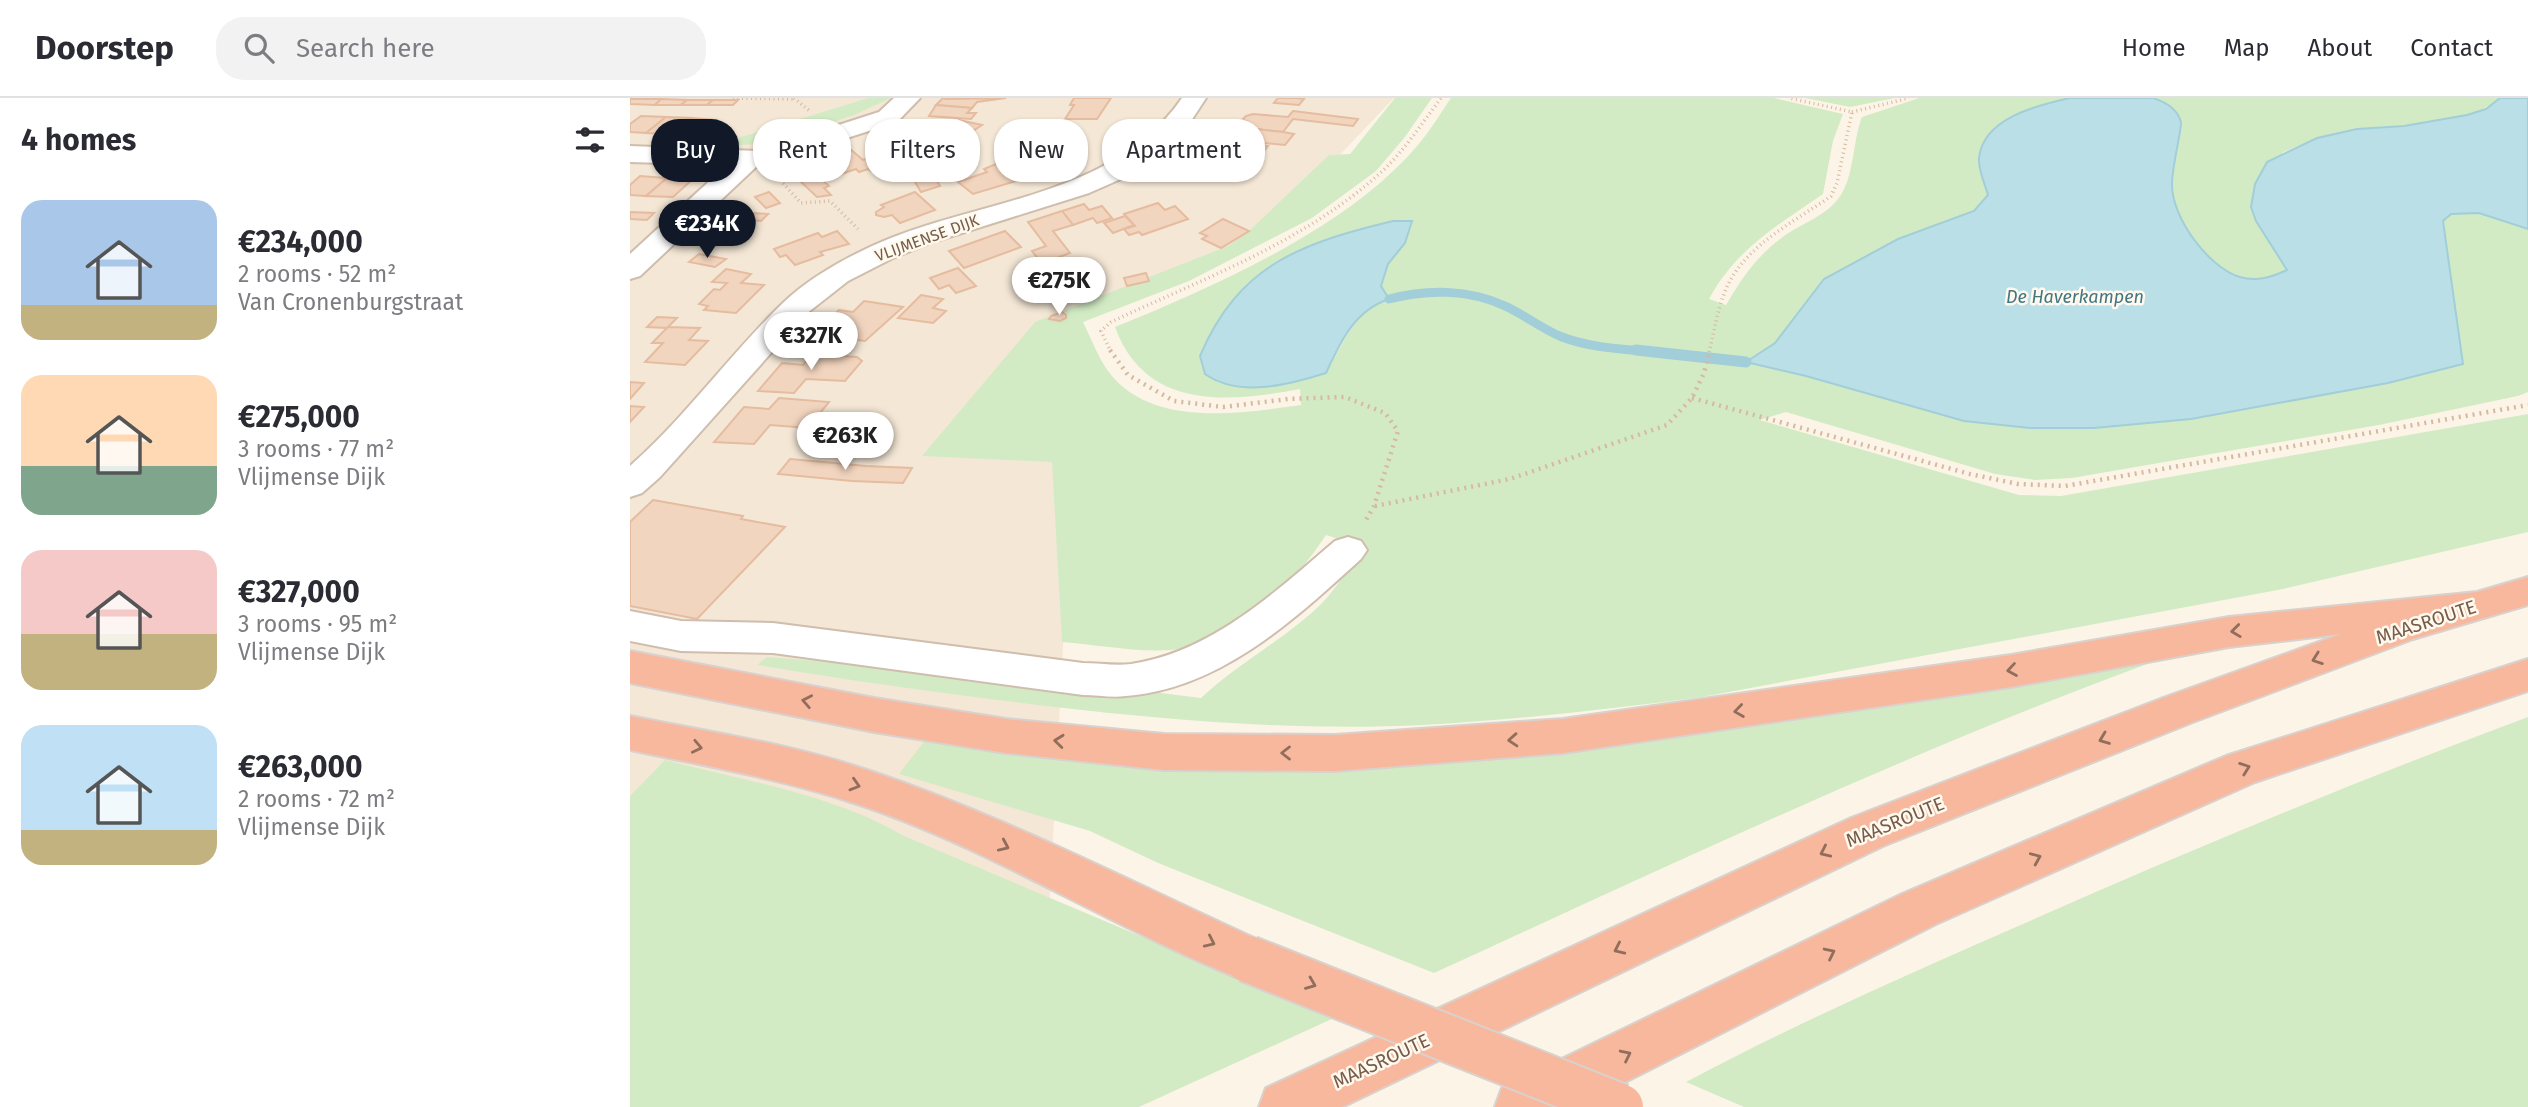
<!DOCTYPE html>
<meta charset="utf-8">
<style>
body{margin:0;font-family:"Fira Sans",sans-serif;background:#f2f2f3;color:#2b2b33;height:100vh;display:flex;flex-direction:column;font-size:26px;white-space:nowrap}
*{box-sizing:border-box;margin:0}
p{font-size:23px;color:#7c7c81}
.icon{flex:none;width:38px;height:38px;fill:none;stroke:currentColor;stroke-width:2;stroke-linecap:round;stroke-linejoin:round}
.map{position:relative;flex:1;overflow:hidden}
.sheet{display:flex;flex-direction:column;background:#fff;width:630px}
.sheet>*{flex:none}
.top-card{position:absolute;left:21px;top:21px;width:665px;height:63px;display:flex;gap:14px}
.price{position:absolute;translate:-50% -60px;padding:0 16px;border-radius:24px;background:#fff;color:#222;font-size:23px;line-height:46px;filter:drop-shadow(0 2px 4px #0008)}
.price::after{content:'';position:absolute;left:50%;top:42px;width:21px;height:16px;margin-left:-10px;background:inherit;clip-path:polygon(0 0,100% 0,50% 100%)}
.price.current{background:#111827;color:#fff}
ul{padding:0;list-style:none}
li{display:flex;align-items:center;gap:21px;height:175px;padding:0 21px}
li span{display:grid;place-items:center;flex:none;width:196px;height:140px;border-radius:21px;color:#555}
li>.icon{margin-inline-start:auto}
span .icon{width:84px;height:84px;fill:#fffc;stroke-width:1}
li b{font-size:30px}
h2{display:flex;justify-content:space-between;align-items:center;height:84px;padding:0 21px;font-size:30px}
.tag{padding:0 24px;border-radius:28px;background:#fff;box-shadow:0 2px 5px #0004;font-size:24px;line-height:63px}
.tag.current{background:#111827;color:#fff}
header{display:flex;align-items:center;gap:42px;box-sizing:border-box;height:98px;padding:0 35px;background:#fff;border-bottom:2px solid #e1e1e2}
header strong{font-size:33px}
nav{display:flex;gap:38px;margin-inline-start:auto;font-size:24px}
.search{width:490px;height:63px;background:#f2f2f3;display:flex;align-items:center;gap:18px;box-sizing:border-box;padding:0 24px;border-radius:28px;color:#7c7c81;font-size:26px}
main{display:flex;flex:1;min-height:0}
.map>svg:first-child{display:block}
.residential{fill:#f4e7d6}
.green{fill:#d3ebc5;fill-rule:evenodd}
.water{fill:#bbdfe7;stroke:#a1ced8;stroke-width:2}
.lines{fill:none;stroke-linecap:round;stroke-linejoin:round}
.stream-far1{stroke:#a1ced8;stroke-width:9}
.stream{stroke:#a1ced8;stroke-width:11}
.building{fill:#f2d5bf;stroke:#e5bc9f;stroke-width:2}
.minor-casing{stroke:#cfbdad;stroke-width:4}
.motorway-casing{stroke:#d9d1cd;stroke-width:4}
.path-far1{stroke:#d7b8a2;stroke-width:3.5;stroke-dasharray:1 3.5;stroke-linecap:butt}
.path{stroke:#d7b8a2;stroke-width:4.5;stroke-dasharray:2 5;stroke-linecap:butt}
.minor{fill:#fff;fill-rule:evenodd}
.motorway{fill:#f7b89e;fill-rule:evenodd}
.motorway-bridge-casing{stroke:#d9d1cd;stroke-width:50;stroke-linecap:butt}
.motorway-bridge{stroke:#f7b89e;stroke-width:46}
.oneway{stroke:#916e5c}
.labels{text-anchor:middle;dominant-baseline:central;stroke-width:5;stroke-linejoin:round;paint-order:stroke}
.far-street-label{font-size:16px;fill:#775c4b;stroke:#fff9ee}
.far-water-label{font-size:18px;font-style:italic;fill:#417683;stroke:#fff9ee}
.street-label{font-size:19px;fill:#775c4b;stroke:#fff9ee}
</style>
<header>
<strong>Doorstep</strong>
<div class="search"><svg class="icon" aria-label="search" viewBox="0 0 24 24"><circle cx="10" cy="10" r="6"/><path d="M15 15l6 6"/></svg>Search here</div>
<nav><a>Home</a><a>Map</a><a>About</a><a>Contact</a></nav>
</header>
<main>
<section class="sheet">
<h2>4 homes<svg class="icon" aria-label="filters" viewBox="0 0 24 24"><path d="M4 7h16M4 17h16"/><circle cx="9" cy="7" r="2"/><circle cx="15" cy="17" r="2"/></svg></h2>
<ul>
<li><span style="background:linear-gradient(#a9c7e8 75%,#c2b280 0)"><svg class="icon" aria-label="home" viewBox="0 0 24 24"><path d="M3 11l9-7 9 7M6 9v11h12V9"/></svg></span><div><b>€234,000</b><p>2 rooms · 52 m²</p><p>Van Cronenburgstraat</p></div></li>
<li><span style="background:linear-gradient(#ffd9b3 65%,#7fa58c 0)"><svg class="icon" aria-label="home" viewBox="0 0 24 24"><path d="M3 11l9-7 9 7M6 9v11h12V9"/></svg></span><div><b>€275,000</b><p>3 rooms · 77 m²</p><p>Vlijmense Dijk</p></div></li>
<li><span style="background:linear-gradient(#f6c9c9 60%,#c2b280 0)"><svg class="icon" aria-label="home" viewBox="0 0 24 24"><path d="M3 11l9-7 9 7M6 9v11h12V9"/></svg></span><div><b>€327,000</b><p>3 rooms · 95 m²</p><p>Vlijmense Dijk</p></div></li>
<li><span style="background:linear-gradient(#bfe0f5 75%,#c2b280 0)"><svg class="icon" aria-label="home" viewBox="0 0 24 24"><path d="M3 11l9-7 9 7M6 9v11h12V9"/></svg></span><div><b>€263,000</b><p>2 rooms · 72 m²</p><p>Vlijmense Dijk</p></div></li>
</ul>
</section>
<div class="map">
<svg width="1898" height="1009" viewBox="0 0 1898 1009">
<rect width="100%" height="100%" fill="#fcf5e7"/>
<path class="residential" d="M0,0H764L622,149L419,230L443,358L419,817L0,715Z"/>
<g class="green">
<path d="M238,0H261L224,17L140,45L79,49Z"/>
<path d="M765,0H802L775,39L746,73L682,120L559,183L453,224C461,240 468,259 478,273C521,331 611,315 671,307L670,291C597,305 515,312 485,229C583,189 718,130 787,48C800,33 810,16 821,0H1144L1213,16L1203,43L1193,96C1147,128 1107,150 1079,201L1096,207C1114,177 1125,160 1154,138C1171,126 1195,118 1208,101C1225,79 1222,44 1232,19L1289,0H1440L1406,9L1349,61L1358,97L1344,113L1194,181L1145,245L1117,264L1176,278L1561,321L1758,285L1833,266L1813,123L1820,116L1849,115L1898,131V294L1888,298L1749,327L1442,380L1405,382L1365,376L1156,314L1130,322L1389,397L1431,398L1898,316V434L1653,491L1072,599C980,611 887,622 793,627C670,633 547,623 425,609C325,597 226,584 127,567L137,559L434,583L571,600C608,565 654,542 691,506C707,490 719,468 735,450L696,437C665,484 617,536 561,549C521,558 473,547 432,544L422,364L292,358L405,224L598,148L617,135L699,57L720,56ZM763,123H782L775,145L758,166L741,207L727,219L696,275L614,288L589,285L575,276L570,258C608,166 673,145 763,123Z"/>
<path d="M1175,0H1265L1220,9Z"/>
<path d="M1523,0H1870C1831,32 1771,24 1724,32C1698,36 1676,44 1652,55L1657,172C1651,175 1644,179 1637,180C1590,188 1548,133 1542,91C1539,71 1546,46 1552,26L1534,4Z"/>
<path d="M1553,553C1297,645 1051,762 804,875L528,765L460,733L269,676L299,637L683,670L844,662L935,655L1139,626Z"/>
<path d="M1898,619V1009H1114L1056,984C1169,924 1285,873 1402,822C1565,750 1731,681 1898,619Z"/>
<path d="M35,662C115,683 202,696 274,738L704,920L509,1009H0V698Z"/>
</g>
<g class="water">
<path d="M1440,0H1523C1535,4 1547,10 1551,24C1552,30 1541,74 1542,87C1542,120 1579,170 1610,179C1627,184 1642,179 1657,172L1626,123L1621,109L1625,86L1637,64L1687,40L1727,31L1774,28L1837,17L1856,11L1870,0H1898V131L1849,115L1821,116L1813,123L1833,266L1758,285L1561,321L1464,330H1400L1334,323L1176,278L1116,264L1145,245L1194,181L1268,141L1344,113L1358,97C1355,86 1348,72 1349,60C1353,20 1408,7 1440,0Z"/>
<path d="M763,123H782L775,145L758,166L751,188L759,201C724,213 711,243 696,275C658,287 609,300 575,276L570,258C609,166 672,145 763,123Z"/>
</g>
<g class="lines">
<path class="stream-far1" d="M759,201C797,191 839,191 875,208C895,217 912,231 932,239C961,250 993,251 1023,254"/>
<path class="stream" d="M1006,252L1116,264"/>
</g>
<g class="building">
<path d="M313,0L316,1L376,0L347,4L342,10L306,7Z"/>
<path d="M444,0H481L467,21H435L444,7H440Z"/>
<path d="M648,0H666L674,1L669,7L644,5Z"/>
<path d="M0,1H31L25,7L0,6Z"/>
<path d="M31,1L57,2L51,7H25Z"/>
<path d="M57,2H83L77,7H51Z"/>
<path d="M83,2H108L103,7H77Z"/>
<path d="M306,7L342,10L337,15H346L341,21L299,18Z"/>
<path d="M663,13L728,21L723,28L663,21L653,34L611,29L616,23L612,22L616,18L623,16L658,19Z"/>
<path d="M11,18L36,19L16,35L0,34V26Z"/>
<path d="M36,19L61,20L42,36L16,35Z"/>
<path d="M61,20L86,22L67,37L42,36Z"/>
<path d="M329,22L352,27L343,33L319,28Z"/>
<path d="M290,26L303,37L319,28L343,33L333,39L324,37L298,46L294,43L282,47L265,32Z"/>
<path d="M615,30L653,34L664,36L655,47L596,41L601,36L608,37Z"/>
<path d="M265,32L282,47L270,51L274,54L266,57L271,63L258,67L246,57L258,53L244,42Z"/>
<path d="M588,42L638,48L630,58L598,54L587,64L578,62L569,70L565,69L553,80L526,74L546,57L558,59L568,52L576,53Z"/>
<path d="M429,44L449,60L408,72L393,60L418,51L415,49Z"/>
<path d="M219,50L233,62L246,57L258,67L241,73L238,71L229,74L226,71L214,75L193,57Z"/>
<path d="M193,57L214,75L192,82L199,88L194,90L201,97L187,99L170,83L184,79L171,66Z"/>
<path d="M271,63L280,70L267,75L258,67Z"/>
<path d="M366,66L386,83L343,96L328,84L357,74L354,71Z"/>
<path d="M301,73L310,88L291,94L282,79Z"/>
<path d="M10,78L37,80L16,98L0,97V87Z"/>
<path d="M37,80L63,81L43,99L16,98Z"/>
<path d="M139,94L150,105L136,110L125,99Z"/>
<path d="M285,94L305,112L270,125L262,117L254,119L246,117V114L254,109L251,107Z"/>
<path d="M528,105L535,112L545,108L558,121L512,137L509,134L499,137L494,131L505,128L494,116Z"/>
<path d="M454,106L459,112L472,108L482,120L467,125L463,120L443,127L432,113Z"/>
<path d="M91,113L138,116L131,123L120,122L113,129L72,126Z"/>
<path d="M432,113L443,127L423,133L440,155L429,159L437,169L419,175L402,153L416,148L398,124Z"/>
<path d="M0,114L24,115L17,122L0,121Z"/>
<path d="M495,118L504,127L483,135L474,125Z"/>
<path d="M593,121L619,133L591,150L572,141L577,138L570,135Z"/>
<path d="M72,126L113,129L106,136L117,137L109,144L61,141L66,136L62,135Z"/>
<path d="M207,133L219,146L190,154L193,157L165,167L156,157L150,159L144,151L188,135L192,139Z"/>
<path d="M375,133L391,149L334,170L319,153Z"/>
<path d="M69,156L96,161L85,169L59,164Z"/>
<path d="M328,170L346,188L326,195L319,187L309,191L300,180Z"/>
<path d="M96,171L121,176L111,185L134,187L106,215L74,212L78,208L69,206L84,191L90,192L97,185L82,184Z"/>
<path d="M516,175L519,183L497,188L494,180Z"/>
<path d="M291,197L313,201L303,210L316,213L303,225L268,220Z"/>
<path d="M234,203L273,209L235,243L184,236L209,212L223,214Z"/>
<path d="M432,214L436,217V220L430,223L419,221L421,218Z"/>
<path d="M27,219L47,220L38,229L70,230L59,242L78,243L55,267L15,264L33,245H22L37,230L17,229Z"/>
<path d="M182,256L227,259L232,263L215,283L176,281L164,295L128,293L152,265L173,267Z"/>
<path d="M0,284L14,285L0,301Z"/>
<path d="M149,300L199,304L178,330L140,327L124,346L84,344L114,309L139,311Z"/>
<path d="M0,308L14,309L0,324Z"/>
<path d="M160,361L236,368L282,370L273,385L222,383L148,376Z"/>
<path d="M23,402L113,418L111,421L155,429L67,521L0,508V424Z"/>
</g>
<g class="lines">
<defs>
<g id="minor">
<path d="M264,0H290L267,24L126,69L10,178L0,181V156L97,67L0,64V48L128,53L249,14Z"/>
<path d="M552,0H576L561,23L529,55L500,77L459,95L303,144L263,160L218,183L176,216L30,379L12,395L0,399V368C55,320 100,256 153,205C178,181 210,163 242,148C345,101 483,101 552,0Z"/>
<path d="M718,439L731,443L737,452L731,461C665,521 590,591 496,598C482,600 467,597 453,597L143,555L51,553L0,543V513L51,523L143,525L453,565C469,565 485,568 501,566C582,554 645,494 705,443Z"/>
</g>
<g id="motorway">
<path d="M1898,479V507L1783,541L1563,624L1253,748L712,1009H629L636,990L1221,720L1533,600L1711,536L1599,549L1381,589L933,655L705,673L534,672L376,655L244,634L0,585V553L244,600L376,621L534,636L705,637L933,621L1381,557L1599,519L1847,494Z"/>
<path d="M1898,561V593L1625,684L1306,826L946,1009H865L872,990L1272,796L1596,658Z"/>
<path d="M0,618C79,634 161,646 237,672C372,717 505,786 635,845L642,861L635,877L618,884C485,832 363,751 227,706C153,681 76,668 0,652Z"/>
</g>
</defs>
<use href="#minor" class="minor-casing"/>
<use href="#motorway" class="motorway-casing"/>
<g class="path-far1">
<path d="M103,0L163,1"/>
<path d="M164,0L181,14"/>
<path d="M1222,14L1279,0"/>
<path d="M150,82L171,105L200,103L228,131"/>
<path d="M481,254L471,233L481,224C572,181 670,146 747,78C772,56 791,27 811,0"/>
<path d="M1079,254C1084,235 1087,214 1094,196C1111,149 1163,125 1201,98L1207,85L1222,14L1159,0"/>
</g>
<g class="path">
<path d="M480,252L498,277L544,303L593,309L658,301L715,299L755,315L768,333L744,408L736,422"/>
<path d="M1062,300L1340,376L1388,386L1435,388L1898,307"/>
<path d="M745,408L880,381L1037,327L1062,300L1074,275L1080,252"/>
</g>
<use href="#minor" class="minor"/>
<use href="#motorway" class="motorway"/>
<defs>
<path id="motorway-bridge" d="M618,861L990,1009"/>
</defs>
<use href="#motorway-bridge" class="motorway-bridge-casing"/>
<use href="#motorway-bridge" class="motorway-bridge"/>
</g>
<defs><path id="oneway-chevron" d="M-2-3.5L2.5 0L-2 3.5" fill="none" stroke-width="1.6" stroke-linecap="round" stroke-linejoin="round" transform="scale(1.75)"/></defs>
<g class="oneway">
<use href="#oneway-chevron" transform="translate(1606 533) rotate(173)"/>
<use href="#oneway-chevron" transform="translate(1687 561) rotate(160)"/>
<use href="#oneway-chevron" transform="translate(1382 572) rotate(171)"/>
<use href="#oneway-chevron" transform="translate(177 603) rotate(-169)"/>
<use href="#oneway-chevron" transform="translate(1109 613) rotate(172)"/>
<use href="#oneway-chevron" transform="translate(1474 641) rotate(159)"/>
<use href="#oneway-chevron" transform="translate(883 642) rotate(176)"/>
<use href="#oneway-chevron" transform="translate(429 643) rotate(-174)"/>
<use href="#oneway-chevron" transform="translate(67 649) rotate(12)"/>
<use href="#oneway-chevron" transform="translate(656 655) rotate(-180)"/>
<use href="#oneway-chevron" transform="translate(1615 670) rotate(-20)"/>
<use href="#oneway-chevron" transform="translate(225 687) rotate(17)"/>
<use href="#oneway-chevron" transform="translate(374 748) rotate(24)"/>
<use href="#oneway-chevron" transform="translate(1195 754) rotate(155)"/>
<use href="#oneway-chevron" transform="translate(1406 760) rotate(-23)"/>
<use href="#oneway-chevron" transform="translate(580 844) rotate(25)"/>
<use href="#oneway-chevron" transform="translate(989 851) rotate(155)"/>
<use href="#oneway-chevron" transform="translate(1200 855) rotate(-26)"/>
<use href="#oneway-chevron" transform="translate(681 886) rotate(22)"/>
<use href="#oneway-chevron" transform="translate(996 957) rotate(-26)"/>
</g>
<g class="labels">
<g class="far-street-label">
<text transform="translate(297 140) rotate(-20)">VLIJMENSE DIJK</text>
</g>
<g class="far-water-label">
<text x="1445" y="199">De Haverkampen</text>
</g>
<g class="street-label">
<text transform="translate(1796 524) rotate(-18)">MAASROUTE</text>
<text transform="translate(1265 724) rotate(-22)">MAASROUTE</text>
<text transform="translate(751 963) rotate(-25)">MAASROUTE</text>
</g>
</g>
</svg>
<b class="price current" style="left:77px;top:162px">€234K</b>
<b class="price" style="left:429px;top:219px">€275K</b>
<b class="price" style="left:181px;top:274px">€327K</b>
<b class="price" style="left:215px;top:374px">€263K</b>
<div class="top-card">
<a class="tag current">Buy</a>
<a class="tag">Rent</a>
<a class="tag">Filters</a>
<a class="tag">New</a>
<a class="tag">Apartment</a>
</div>
</div>
</main>
